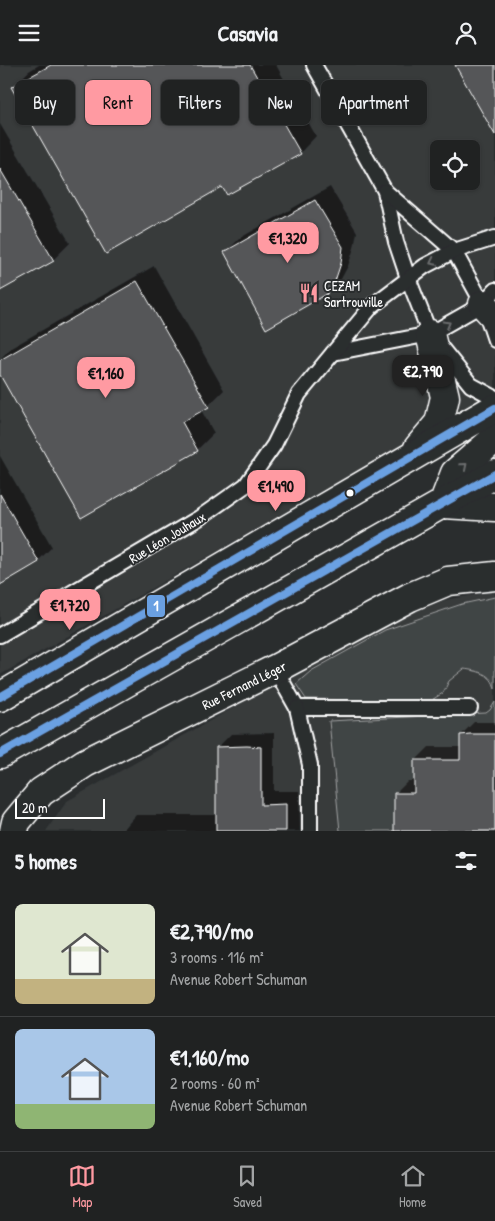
<!DOCTYPE html>
<meta charset="utf-8">
<style>
body{margin:0;font-family:"Patrick Hand",sans-serif;background:#2d2f2f;color:#f1f3f6;height:100vh;display:flex;flex-direction:column;font-size:19px;white-space:nowrap}
*{box-sizing:border-box;margin:0}
p{font-size:16px;color:#a2a4a5}
.icon{flex:none;width:28px;height:28px;fill:none;stroke:currentColor;stroke-width:2;stroke-linecap:round;stroke-linejoin:round}
.map{position:relative;height:766px;overflow:hidden}
.panel{display:flex;flex-direction:column;background:#202222;flex:1}
.panel>*{flex:none}
.top-card{position:absolute;left:15px;top:15px;width:465px;height:45px;display:flex;gap:10px}
.fabs{position:absolute;left:430px;top:75px;display:grid;gap:10px}
.fabs a{display:grid;place-items:center;width:50px;height:50px;border-radius:8px;background:#202222;box-shadow:0 1px 4px #0004,0 0 0 1px #3d3f40;font-size:25px}
.scale{position:absolute;left:15px;bottom:12px;width:90px;box-sizing:border-box;padding-left:5px;border:2px solid #fff;border-top:0;font-size:14px;line-height:18px;white-space:nowrap;color:#fff;-webkit-text-stroke:4px #2a2d2e;paint-order:stroke}
.price{position:absolute;translate:-50% -42px;padding:0 11px;border-radius:10px;background:#ff9aa2;color:#111;font-size:16px;line-height:32px;filter:drop-shadow(0 1px 2px #0008)}
.price::after{content:'';position:absolute;left:50%;top:30px;width:15px;height:11px;margin-left:-8px;background:inherit;clip-path:polygon(0 0,100% 0,50% 100%)}
.price.on{background:#222;color:#fff}
ul{padding:0;list-style:none}
li{display:flex;align-items:center;gap:15px;height:125px;padding:0 15px}
li+li{border-top:1px solid #3d3f40}
li span{display:grid;place-items:center;flex:none;width:140px;height:100px;border-radius:8px;color:#555}
li>.icon{margin-inline-start:auto}
span .icon{width:60px;height:60px;fill:#fffc;stroke-width:1}
li b{font-size:21px}
h2{display:flex;justify-content:space-between;align-items:center;height:60px;padding:0 15px;font-size:21px}
.pill{padding:0 18px;border-radius:8px;background:#202222;box-shadow:0 1px 4px #0004,0 0 0 1px #3d3f40;font-size:18px;line-height:45px}
.pill.on{background:#ff9aa2;color:#111}
header{display:flex;justify-content:space-between;align-items:center;height:65px;padding:0 15px;background:#202222;font-size:22px;font-weight:700}
.menu{display:flex;justify-content:space-around;align-items:center;height:70px;border-top:1px solid #3d3f40;background:#202222;font-size:14px;color:#a2a4a5}
.menu a{display:grid;justify-items:center;gap:2px}
.menu .on{color:#ff9aa2}
.map>svg:first-child{display:block}
.built{fill:#373a3b;fill-rule:evenodd}
.green{fill:#414445;stroke:#a0a2a2}
.shadow{fill:#0007}
.building{fill:#555758;stroke:#fff}
.lines{fill:none;stroke-linecap:round;stroke-linejoin:round}
.service-casing{stroke:#fff;stroke-width:18}
.minor-casing{stroke:#fff;stroke-width:31}
.secondary-casing{stroke:#fff;stroke-width:31}
.service{stroke:#2a2d2e;stroke-width:14}
.minor{stroke:#2a2d2e;stroke-width:28}
.secondary{stroke:#2a2d2e;stroke-width:28}
.bus-1-casing{stroke:#2a2d2e;stroke-width:11}
.bus-1{stroke:#6aa0e2;stroke-width:8}
.oneway{stroke:#6a6c6d}
.bus-dot{fill:#fff;stroke:#2a2d2e;stroke-width:2}
.labels{text-anchor:middle;dominant-baseline:central;stroke-width:4;stroke-linejoin:round;paint-order:stroke}
.poi-label{font-size:14px;fill:#fff;stroke:#2a2d2e;text-anchor:start}
.street-label{font-size:14px;fill:#fff;stroke:#2a2d2e}
.line-badge{stroke:#2a2d2e;stroke-width:2}
.badge-label{font-size:14px;text-anchor:middle;font-weight:bold;fill:#fff}
</style>
<header><svg class="icon" aria-label="menu" viewBox="0 0 24 24"><path d="M4 6h16M4 12h16M4 18h16"/></svg>Casavia<svg class="icon" aria-label="person" viewBox="0 0 24 24"><circle cx="12" cy="8" r="4"/><path d="M4 21q1-7 8-7t8 7"/></svg></header>
<div class="map">
<svg width="495" height="766" viewBox="0 0 495 766">
<rect width="100%" height="100%" fill="#2a2d2e"/>
<filter id="ink" filterUnits="userSpaceOnUse"><feTurbulence type="fractalNoise" baseFrequency=".02" numOctaves="2"/><feDisplacementMap in="SourceGraphic" scale="10" xChannelSelector="R" yChannelSelector="G"/><feConvolveMatrix kernelMatrix="1 2 1 2 8 2 1 2 1" color-interpolation-filters="sRGB"/></filter>
<g filter="url(#ink)">
<g class="built">
<path d="M0,0H495V328L0,610ZM439,84H471V116H439Z"/>
<path d="M495,526V766H46L67,736L386,557L445,535Z"/>
</g>
<g class="green">
<path d="M495,532V624C492,608 477,606 464,604L449,616L443,628L430,636L306,634L296,619L311,606L385,565L462,539Z"/>
<path d="M495,637V766H340L329,656L486,648L490,645Z"/>
</g>
<g class="shadow">
<path d="M39,0H276L316,71L300,88L223,120L13,22L29,6Z"/>
<path d="M0,59L70,178L53,195L0,225Z"/>
<path d="M330,122L357,167L354,183L348,201L341,214L326,228L226,187L240,173Z"/>
<path d="M154,201L224,325L208,341L201,345L214,368L197,385L82,451L0,308V294L11,283Z"/>
<path d="M0,391L52,482L38,496L0,518Z"/>
<path d="M474,657H495V766H395V729L408,716H415V696L429,682H461V670Z"/>
<path d="M274,668V726H299L300,766H122L136,750H218L217,683L231,669Z"/>
</g>
<g class="building">
<path d="M51,0H250L301,89L227,130L222,122L106,189L11,22Z"/>
<path d="M455,0H495V70Z"/>
<path d="M0,104L54,196L0,226Z"/>
<path d="M315,135L343,182L341,198L335,216L327,229L266,264L224,187Z"/>
<path d="M137,216L209,342L182,357L198,386L81,453L0,310V295Z"/>
<path d="M0,429L39,497L0,520Z"/>
<path d="M470,669H495V766H394V728H414V695H460V670Z"/>
<path d="M247,681L261,682V740L286,739V766H216V682Z"/>
</g>
<g class="lines">
<defs>
<g id="service">
<path d="M314,0L385,126L396,177L408,213L430,269L471,320L495,333"/>
<path d="M385,126L454,186L483,239L495,275"/>
<path d="M333,288L430,269L483,239L495,225"/>
<path d="M0,570L199,453L246,420L274,380L299,329L372,241L425,201L454,186L495,173"/>
<path d="M275,604L297,643H470"/>
<path d="M297,643L310,700V766"/>
</g>
<g id="minor">
<path id="s1" d="M14,766L16,757L41,727L85,698L275,604L410,532L448,516L495,511"/>
</g>
<g id="secondary">
<path d="M483,239L495,252"/>
<path d="M418,383L439,358L445,332L430,269"/>
<path d="M443,439L455,408L491,377L495,369"/>
<path d="M443,439L495,442"/>
<path d="M0,632L495,343"/>
<path d="M0,689L495,409"/>
</g>
</defs>
<use href="#service" class="service-casing"/>
<use href="#minor" class="minor-casing"/>
<use href="#secondary" class="secondary-casing"/>
<use href="#service" class="service"/>
<use href="#minor" class="minor"/>
<use href="#secondary" class="secondary"/>
<defs>
<g id="bus-1">
<path d="M0,632L495,343"/>
<path d="M0,689L495,409"/>
</g>
</defs>
<use href="#bus-1" class="bus-1-casing"/>
<use href="#bus-1" class="bus-1"/>
</g>
<defs><path id="oneway-chevron" d="M-2-3.5L2.5 0L-2 3.5" fill="none" stroke-width="1.6" stroke-linecap="round" stroke-linejoin="round" transform="scale(1.25)"/></defs>
<g class="oneway">
<use href="#oneway-chevron" transform="translate(433 197) rotate(153)"/>
<use href="#oneway-chevron" transform="translate(447 259) rotate(-30)"/>
<use href="#oneway-chevron" transform="translate(464 401) rotate(-40)"/>
</g>
</g>
<defs>
<symbol id="restaurant-bare" viewBox="-9 -9 18 18"><path d="M-5-6h1v4h1v-4h1v4h1v-4h1v5L-1.5 .5V6h-2V.5L-5-1ZM5-6V6H3V1.5H1.5Q1.5-4 5-6Z" fill="#ff9aa2" stroke="#2a2d2e" stroke-width="2.5" paint-order="stroke"/></symbol>
</defs>
<g fill-rule="evenodd">
<use href="#restaurant-bare" x="295" y="214" width="28" height="28"/>
</g>
<circle class="bus-dot" cx="350" cy="428" r="4.5"/>
<g class="labels">
<g class="poi-label">
<text x="324" y="220">CEZAM<tspan x="324" dy="16">Sartrouville</tspan></text>
</g>
<g class="street-label">
<text transform="translate(167 472) rotate(-31)">Rue Léon Jouhaux</text>
<text stroke="none"><textPath href="#s1" startOffset="278">Rue Fernand Léger</textPath></text>
</g>
</g>
<rect class="line-badge" x="146" y="529" width="20" height="24" rx="5" fill="#6aa0e2"/>
<g class="badge-label">
<text x="156" y="546">1</text>
</g>
</svg>
<div class="fabs">
<a><svg class="icon" aria-label="locate" viewBox="0 0 24 24"><circle cx="12" cy="12" r="6"/><path d="M12 2v4M12 18v4M2 12h4M18 12h4"/></svg></a>
</div>
<div class="scale">20 m</div>
<b class="price" style="left:288px;top:199px">€1,320</b>
<b class="price on" style="left:423px;top:332px">€2,790</b>
<b class="price" style="left:106px;top:334px">€1,160</b>
<b class="price" style="left:276px;top:447px">€1,490</b>
<b class="price" style="left:70px;top:566px">€1,720</b>
<div class="top-card">
<a class="pill">Buy</a>
<a class="pill on">Rent</a>
<a class="pill">Filters</a>
<a class="pill">New</a>
<a class="pill">Apartment</a>
</div>
</div>
<section class="panel">
<h2>5 homes<svg class="icon" aria-label="filters" viewBox="0 0 24 24"><path d="M4 7h16M4 17h16"/><circle cx="9" cy="7" r="2"/><circle cx="15" cy="17" r="2"/></svg></h2>
<ul>
<li><span style="background:linear-gradient(#dfe7d0 75%,#c2b280 0)"><svg class="icon" aria-label="home" viewBox="0 0 24 24"><path d="M3 11l9-7 9 7M6 9v11h12V9"/></svg></span><div><b>€2,790/mo</b><p>3 rooms · 116 m²</p><p>Avenue Robert Schuman</p></div></li>
<li><span style="background:linear-gradient(#a9c7e8 75%,#8fb573 0)"><svg class="icon" aria-label="home" viewBox="0 0 24 24"><path d="M3 11l9-7 9 7M6 9v11h12V9"/></svg></span><div><b>€1,160/mo</b><p>2 rooms · 60 m²</p><p>Avenue Robert Schuman</p></div></li>
</ul>
</section>
<nav class="menu">
<a class="on"><svg class="icon" aria-label="map" viewBox="0 0 24 24"><path d="M3 6l6-2 6 2 6-2v14l-6 2-6-2-6 2zM9 4v14M15 6v14"/></svg>Map</a>
<a><svg class="icon" aria-label="saved" viewBox="0 0 24 24"><path d="M7 4h10v16l-5-4-5 4z"/></svg>Saved</a>
<a><svg class="icon" aria-label="home" viewBox="0 0 24 24"><path d="M3 11l9-7 9 7M6 9v11h12V9"/></svg>Home</a>
</nav>
